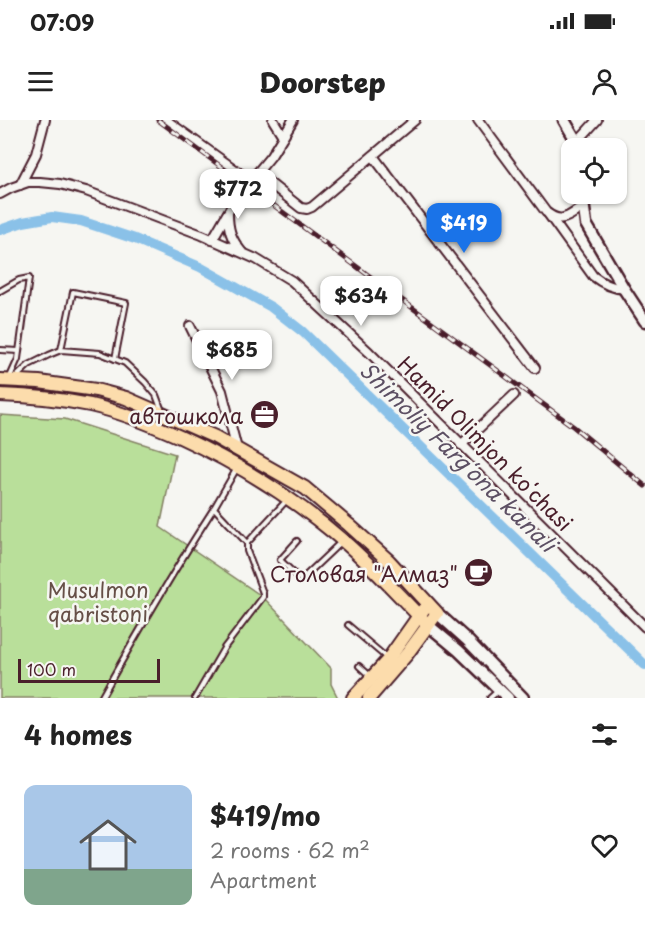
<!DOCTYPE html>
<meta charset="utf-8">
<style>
body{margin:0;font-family:"Playpen Sans",sans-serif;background:#f6f6f6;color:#222;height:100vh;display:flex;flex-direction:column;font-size:22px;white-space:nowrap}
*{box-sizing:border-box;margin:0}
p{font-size:20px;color:#767676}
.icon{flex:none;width:33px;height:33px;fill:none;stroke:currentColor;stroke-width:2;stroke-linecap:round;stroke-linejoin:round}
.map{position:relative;height:578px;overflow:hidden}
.sheet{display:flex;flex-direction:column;background:#fff;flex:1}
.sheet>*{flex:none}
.controls{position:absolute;left:561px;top:18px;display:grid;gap:12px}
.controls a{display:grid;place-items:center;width:66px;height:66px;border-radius:12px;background:#fff;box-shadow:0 2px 4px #0004;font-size:30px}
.scale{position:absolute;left:18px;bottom:15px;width:142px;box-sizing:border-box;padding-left:6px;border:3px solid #4a1f2b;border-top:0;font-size:16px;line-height:21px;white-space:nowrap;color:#4a1f2b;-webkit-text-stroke:4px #f6f6f2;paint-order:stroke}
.price{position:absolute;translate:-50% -51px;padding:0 14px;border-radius:12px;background:#fff;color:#222;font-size:20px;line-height:39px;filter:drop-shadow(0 2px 3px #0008)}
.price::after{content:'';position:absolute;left:50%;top:36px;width:18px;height:14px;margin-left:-9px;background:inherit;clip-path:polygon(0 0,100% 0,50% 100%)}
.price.on{background:#1a73e8;color:#fff}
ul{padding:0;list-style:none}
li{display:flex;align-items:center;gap:18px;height:150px;padding:0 24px}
li span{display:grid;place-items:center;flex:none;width:168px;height:120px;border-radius:12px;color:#555}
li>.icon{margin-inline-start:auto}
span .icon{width:72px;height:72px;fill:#fffc;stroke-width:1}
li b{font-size:26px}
h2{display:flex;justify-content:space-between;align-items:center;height:72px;padding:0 24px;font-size:26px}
.status{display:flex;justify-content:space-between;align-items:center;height:42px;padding:0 30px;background:#fff;direction:ltr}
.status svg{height:16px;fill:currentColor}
header{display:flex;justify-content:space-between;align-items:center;height:78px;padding:0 24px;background:#fff;font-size:27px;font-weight:800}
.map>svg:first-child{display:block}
.green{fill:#b9df9a;stroke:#827f62;stroke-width:1.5}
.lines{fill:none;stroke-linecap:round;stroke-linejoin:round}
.canal{stroke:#8ac1e8;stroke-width:10}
.lane-casing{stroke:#4a1f2b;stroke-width:8}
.street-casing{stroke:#4a1f2b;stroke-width:12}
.secondary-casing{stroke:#4a1f2b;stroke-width:15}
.primary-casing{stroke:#4a1f2b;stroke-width:16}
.lane{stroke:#f6f6f2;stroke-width:4}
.street{stroke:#f6f6f2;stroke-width:8}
.secondary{stroke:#f6f6f2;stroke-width:10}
.primary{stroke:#fcdcac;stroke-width:12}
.rail-casing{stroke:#4a1f2b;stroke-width:5}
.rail{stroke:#f6f6f2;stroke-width:3;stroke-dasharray:9;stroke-linecap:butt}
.labels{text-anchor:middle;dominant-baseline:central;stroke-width:5;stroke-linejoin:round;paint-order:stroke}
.poi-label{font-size:21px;fill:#4a1f2b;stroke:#f6f6f2;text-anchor:end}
.street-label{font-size:21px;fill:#4a1f2b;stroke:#f6f6f2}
.park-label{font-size:21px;fill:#664f47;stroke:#f6f6f2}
.water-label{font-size:22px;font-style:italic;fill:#5d5064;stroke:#f6f6f2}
</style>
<div class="status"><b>07:09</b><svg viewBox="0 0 49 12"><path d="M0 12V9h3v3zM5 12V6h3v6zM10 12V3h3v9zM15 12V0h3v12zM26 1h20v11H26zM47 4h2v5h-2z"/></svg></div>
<header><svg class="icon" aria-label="menu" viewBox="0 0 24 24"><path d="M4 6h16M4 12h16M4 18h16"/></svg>Doorstep<svg class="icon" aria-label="person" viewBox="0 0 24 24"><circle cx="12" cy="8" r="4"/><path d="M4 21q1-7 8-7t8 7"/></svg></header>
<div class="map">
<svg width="645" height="578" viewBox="0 0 645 578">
<rect width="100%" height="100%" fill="#f6f6f2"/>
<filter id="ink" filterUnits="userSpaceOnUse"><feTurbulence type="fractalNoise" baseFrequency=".0167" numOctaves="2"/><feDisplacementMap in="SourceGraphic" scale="12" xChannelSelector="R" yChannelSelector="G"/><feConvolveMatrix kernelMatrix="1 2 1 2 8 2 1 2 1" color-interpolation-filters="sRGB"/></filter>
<g filter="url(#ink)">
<path class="green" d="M0,295L65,299L175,334L160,407L263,477L331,548V564L338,578H0Z"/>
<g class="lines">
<path class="canal" d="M0,110L23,102L52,97L81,101L135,119L200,147L271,187L303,212L645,545"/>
<defs>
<g id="lane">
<path d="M0,171L19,160L29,158L18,239L9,259"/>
<path d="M0,230L19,231"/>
<path d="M61,230L73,172L126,183L115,239"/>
<path d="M15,258L29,245L49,235L61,230L100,233L125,243L145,262L156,275L162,291"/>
<path d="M237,348L214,388L247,423L286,381"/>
<path d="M297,421L280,440L301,460L342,421"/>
<path d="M348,505L388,539"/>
<path d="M359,546L369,555"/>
<path d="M101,578C137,514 174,450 214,388"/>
<path d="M195,578L224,528L263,477V473L247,431V423"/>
<path d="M490,578L499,570"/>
</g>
<g id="street">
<path d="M166,0L244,56L253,57L257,53"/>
<path d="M273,0L283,16"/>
<path d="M293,0L271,36L257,53L301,88L307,89L312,87L415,0"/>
<path d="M478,0L546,92C562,105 568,96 583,87"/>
<path d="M577,22L597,0"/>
<path d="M373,36L535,248"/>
<path d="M20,65L36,34L45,0"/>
<path d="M0,74L11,68L28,62H40L60,64L86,71L202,115L256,139L292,161L369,232L645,507"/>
<path d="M228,93C228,109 231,119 241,131"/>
<path d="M549,95L593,156C603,164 612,168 624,169"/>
<path d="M212,120L242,68"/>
<path d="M190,206L222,271L237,329"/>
<path d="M461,325L514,275"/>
</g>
<g id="secondary">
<path d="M564,0L577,22V28"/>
<path d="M582,74L586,104L624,169L645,201"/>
<path d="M437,493L467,520L523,578"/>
<path d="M428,505L458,530L508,578"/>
</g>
<g id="primary">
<path d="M0,260L39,262L96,270L126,278L215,317L305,368L349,405L389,441L437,493L407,534L369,578"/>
<path d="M0,275C30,276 61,279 90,285C121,292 151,304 180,317C241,345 297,380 348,425C376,450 402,479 428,505"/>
<path d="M353,578L387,541L423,490"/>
</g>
</defs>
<use href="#lane" class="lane-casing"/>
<use href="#street" class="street-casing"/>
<use href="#secondary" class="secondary-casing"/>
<use href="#primary" class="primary-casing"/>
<use href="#lane" class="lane"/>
<use href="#street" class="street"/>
<use href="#secondary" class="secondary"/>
<use href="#primary" class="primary"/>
<defs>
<path id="rail" d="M158,0L574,307L645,366"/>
</defs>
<use href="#rail" class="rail-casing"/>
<use href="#rail" class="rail"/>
</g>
</g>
<defs>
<symbol id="office-disc" viewBox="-11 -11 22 22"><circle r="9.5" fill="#4a1f2b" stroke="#f6f6f2"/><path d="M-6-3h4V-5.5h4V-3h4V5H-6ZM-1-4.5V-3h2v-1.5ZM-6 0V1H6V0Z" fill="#fff"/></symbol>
<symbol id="cafe-disc" viewBox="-11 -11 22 22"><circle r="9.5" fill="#4a1f2b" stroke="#f6f6f2"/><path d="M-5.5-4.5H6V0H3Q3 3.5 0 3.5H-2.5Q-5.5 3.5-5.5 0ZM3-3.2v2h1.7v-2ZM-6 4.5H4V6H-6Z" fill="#fff"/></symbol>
</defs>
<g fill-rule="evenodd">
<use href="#office-disc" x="248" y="278" width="33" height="33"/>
<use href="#cafe-disc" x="462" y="436" width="33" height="33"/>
</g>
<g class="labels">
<g class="poi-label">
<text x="243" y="295">автошкола</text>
<text x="458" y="453">Столовая "Алмаз"</text>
</g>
<g class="street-label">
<text transform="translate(486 323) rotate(45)">Hamid Olimjon koʻchasi</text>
</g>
<g class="park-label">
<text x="98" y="469">Musulmon<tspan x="98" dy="24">qabristoni</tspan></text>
</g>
<g class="water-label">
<text transform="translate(459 336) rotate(44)">Shimoliy Fargʻona kanali</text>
</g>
</g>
</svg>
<div class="controls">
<a><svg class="icon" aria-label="locate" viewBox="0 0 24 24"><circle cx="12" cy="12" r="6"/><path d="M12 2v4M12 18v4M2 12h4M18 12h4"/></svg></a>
</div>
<div class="scale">100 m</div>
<b class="price" style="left:238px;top:100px">$772</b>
<b class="price on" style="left:464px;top:134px">$419</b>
<b class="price" style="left:361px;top:207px">$634</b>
<b class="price" style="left:232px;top:261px">$685</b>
</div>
<section class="sheet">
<h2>4 homes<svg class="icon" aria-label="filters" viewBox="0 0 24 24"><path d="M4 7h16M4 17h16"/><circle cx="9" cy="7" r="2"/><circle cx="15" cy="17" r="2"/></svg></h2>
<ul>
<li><span style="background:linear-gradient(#a9c7e8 70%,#7fa58c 0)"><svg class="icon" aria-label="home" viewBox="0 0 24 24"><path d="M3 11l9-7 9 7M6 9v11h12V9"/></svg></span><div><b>$419/mo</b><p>2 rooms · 62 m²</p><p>Apartment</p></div><svg class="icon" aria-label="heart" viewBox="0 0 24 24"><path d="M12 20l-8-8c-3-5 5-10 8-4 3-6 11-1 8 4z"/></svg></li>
</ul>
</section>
